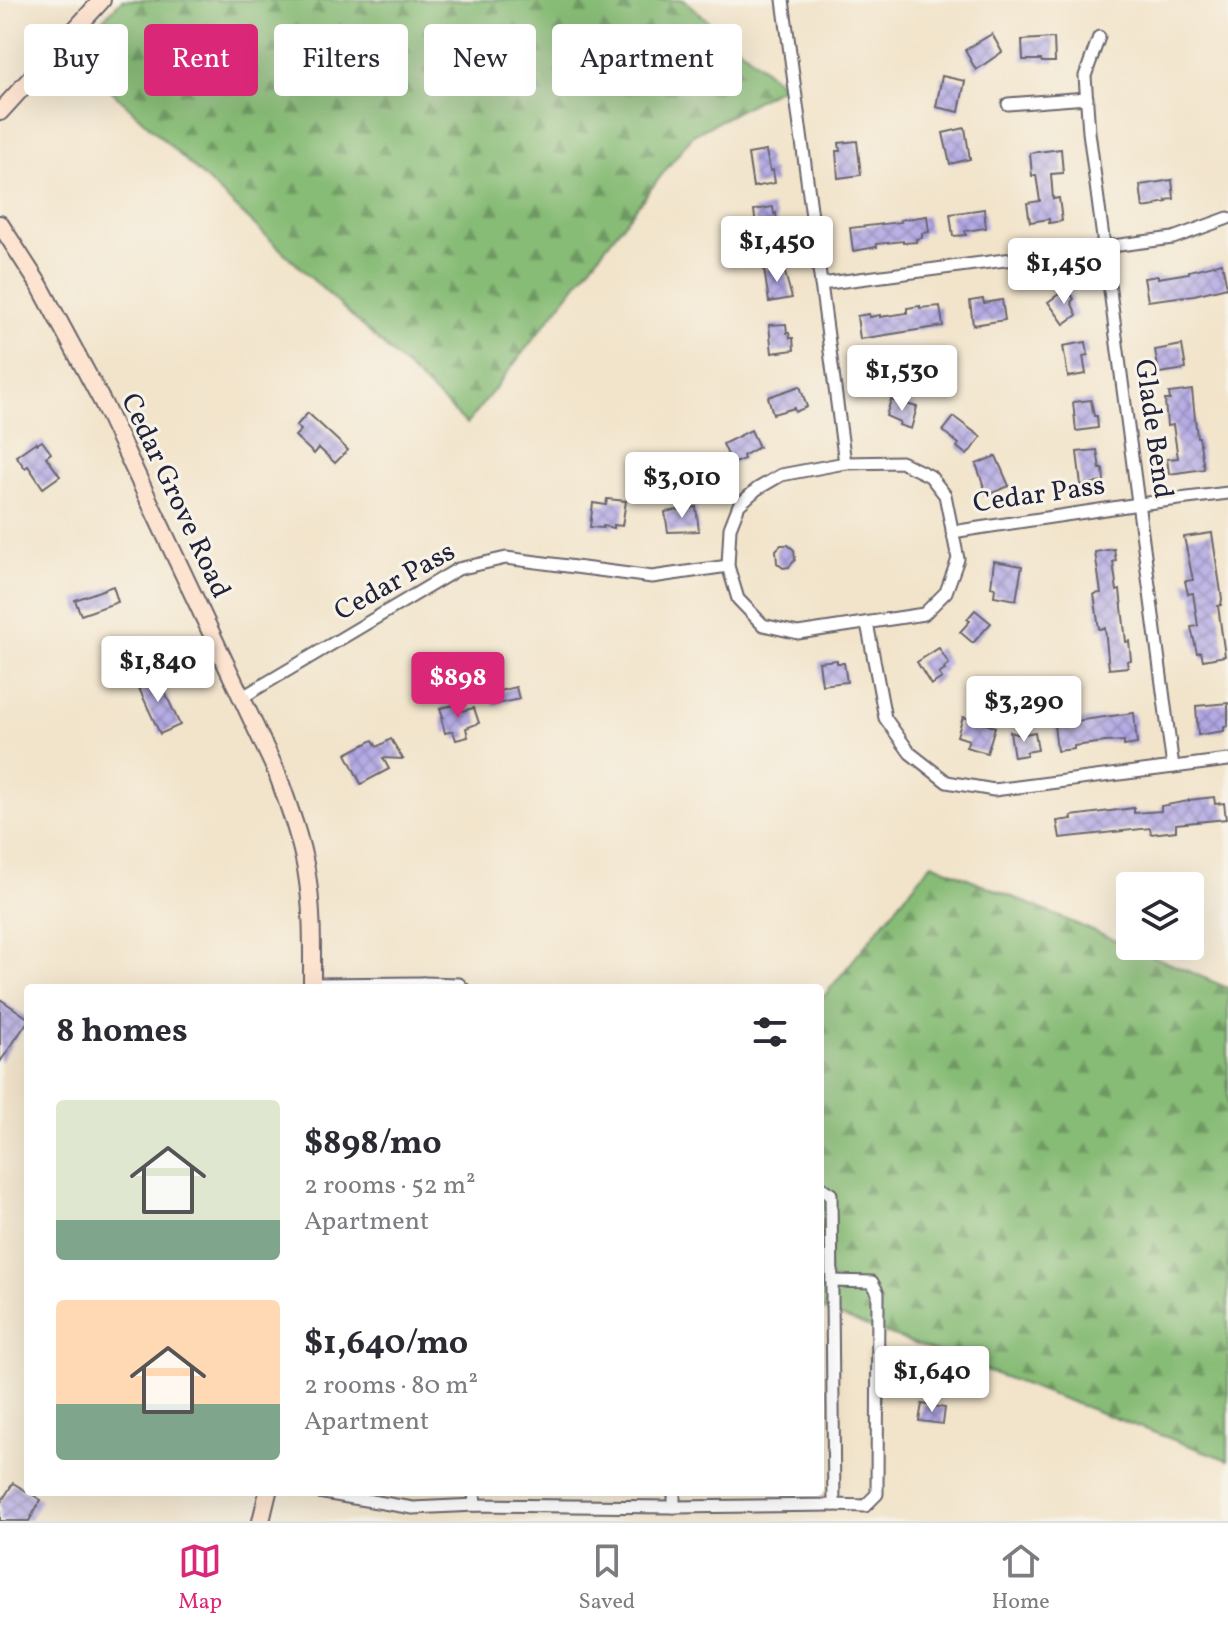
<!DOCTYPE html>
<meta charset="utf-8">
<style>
body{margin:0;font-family:Vollkorn,serif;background:#f7f7f7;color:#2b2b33;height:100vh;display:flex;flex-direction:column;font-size:30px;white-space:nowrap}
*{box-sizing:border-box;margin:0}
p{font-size:26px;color:#7c7c81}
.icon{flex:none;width:44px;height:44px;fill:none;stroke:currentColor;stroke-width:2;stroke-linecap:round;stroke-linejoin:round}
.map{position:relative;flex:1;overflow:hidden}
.sheet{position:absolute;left:24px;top:984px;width:800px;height:512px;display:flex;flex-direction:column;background:#fff;border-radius:8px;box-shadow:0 8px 32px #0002}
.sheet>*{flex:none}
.hud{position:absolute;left:24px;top:24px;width:800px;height:72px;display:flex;gap:16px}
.tools{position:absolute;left:1116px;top:872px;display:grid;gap:16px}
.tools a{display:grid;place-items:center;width:88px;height:88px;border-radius:8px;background:#fff;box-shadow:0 8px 32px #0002;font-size:40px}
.price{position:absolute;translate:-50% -68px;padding:0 18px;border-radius:8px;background:#fff;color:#222;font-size:26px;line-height:52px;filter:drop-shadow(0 2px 4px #0008)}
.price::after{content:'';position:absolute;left:50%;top:48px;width:24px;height:18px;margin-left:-12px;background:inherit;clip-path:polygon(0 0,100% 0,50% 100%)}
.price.active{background:#db2777;color:#fff}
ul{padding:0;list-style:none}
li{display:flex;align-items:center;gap:24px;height:200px;padding:0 32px}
li span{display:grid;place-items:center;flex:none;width:224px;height:160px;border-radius:8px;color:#555}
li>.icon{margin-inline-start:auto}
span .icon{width:96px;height:96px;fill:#fffc;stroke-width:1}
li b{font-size:34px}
h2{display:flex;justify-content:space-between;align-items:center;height:96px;padding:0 32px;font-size:34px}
.tag{padding:0 28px;border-radius:8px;background:#fff;box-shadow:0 8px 32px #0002;font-size:28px;line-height:72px}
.tag.active{background:#db2777;color:#fff}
.dock{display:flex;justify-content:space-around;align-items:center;height:112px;border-top:2px solid #e1e1e2;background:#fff;font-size:22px;color:#7c7c81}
.dock a{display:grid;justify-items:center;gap:4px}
.dock .active{color:#db2777}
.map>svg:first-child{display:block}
.forest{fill:url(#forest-firs);stroke:#546f58;stroke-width:2}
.building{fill:url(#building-cross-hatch)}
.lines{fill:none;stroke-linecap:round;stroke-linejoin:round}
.street-casing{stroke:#6b666d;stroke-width:15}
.secondary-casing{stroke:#6b666d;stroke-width:20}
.street{stroke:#fff;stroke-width:11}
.secondary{stroke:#fde4d1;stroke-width:16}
.labels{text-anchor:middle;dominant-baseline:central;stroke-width:6;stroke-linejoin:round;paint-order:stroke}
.street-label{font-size:28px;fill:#22223b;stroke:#f7f3e8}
</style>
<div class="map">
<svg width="1228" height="1521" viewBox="0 0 1228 1521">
<defs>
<pattern id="forest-firs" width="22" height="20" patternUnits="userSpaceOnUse" patternTransform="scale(2)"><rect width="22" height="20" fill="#87bc76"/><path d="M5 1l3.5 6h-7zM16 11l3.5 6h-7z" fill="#6e9862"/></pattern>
<pattern id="building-cross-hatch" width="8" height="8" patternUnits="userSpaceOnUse" patternTransform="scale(2)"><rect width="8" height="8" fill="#b2a8e4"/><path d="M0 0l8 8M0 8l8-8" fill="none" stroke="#9088ba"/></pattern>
</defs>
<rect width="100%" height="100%" fill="#f7f3e8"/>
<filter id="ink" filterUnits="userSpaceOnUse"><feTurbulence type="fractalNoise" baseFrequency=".0125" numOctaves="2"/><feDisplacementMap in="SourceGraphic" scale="16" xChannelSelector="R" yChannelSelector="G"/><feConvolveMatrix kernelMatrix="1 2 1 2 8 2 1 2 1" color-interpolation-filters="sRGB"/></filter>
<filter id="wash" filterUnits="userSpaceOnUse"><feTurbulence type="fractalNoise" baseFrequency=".006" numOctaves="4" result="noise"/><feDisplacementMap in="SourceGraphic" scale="32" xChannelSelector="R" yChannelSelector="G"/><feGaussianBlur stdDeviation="1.8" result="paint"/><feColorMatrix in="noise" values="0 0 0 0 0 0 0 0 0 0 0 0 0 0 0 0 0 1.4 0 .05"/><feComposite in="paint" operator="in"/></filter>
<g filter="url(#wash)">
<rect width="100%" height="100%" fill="#f2e4cb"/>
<g class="forest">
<path d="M122,0H684L784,86L693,135L467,424L70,52Z"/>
<path d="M932,863L1228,988V1460L820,1309V1001Z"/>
</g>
<g id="blocks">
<g class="building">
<path d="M992,34L1002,52L976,70L965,50Z"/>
<path d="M1054,38L1055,62H1042L1041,60H1023L1022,40Z"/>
<path d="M942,76L965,81L959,112L936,107Z"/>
<path d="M965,128L970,159L950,164L943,133Z"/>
<path d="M857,141L861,175L838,178L836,151H840L839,143Z"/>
<path d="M1061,149L1063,173L1051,174L1053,199L1059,198L1062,221L1049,223V219L1030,222L1027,203L1040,201L1036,175L1032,176L1030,153Z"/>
<path d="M766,151L770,171L773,170L775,183L753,187L748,154Z"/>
<path d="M1172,180L1174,199L1166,200L1167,202L1156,204V206L1143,208L1140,185Z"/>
<path d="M773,207L774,214L776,213L777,226L780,225L781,239L758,242L754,210Z"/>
<path d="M984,209L986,228L965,231L966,235L953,236L950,214Z"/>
<path d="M927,216L929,232L922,233V238L916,239V242L903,243V241L876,244L877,247L853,251L850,228L901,222L900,220Z"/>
<path d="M1222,263L1227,287L1194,295L1148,301L1144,278L1158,276V278L1189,273V271Z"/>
<path d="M783,266L792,298L769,302L764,269Z"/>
<path d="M1066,289L1074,299L1071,302L1077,315L1064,324L1048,302Z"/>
<path d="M983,299L984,303L1002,300L1005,320L973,325L970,301Z"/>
<path d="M920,306V308L940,306L943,326L860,339L857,316L869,314L870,317L880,315V317L907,313V308Z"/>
<path d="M786,324L787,333H789L790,338H793L794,350L772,353L769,325Z"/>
<path d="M1086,342L1088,355L1083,356L1086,374L1068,377L1063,346Z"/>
<path d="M1182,345L1186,369L1159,373L1155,350Z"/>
<path d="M800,386L807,407L795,412L794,408L773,414L768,397Z"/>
<path d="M1192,390L1197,437H1199L1204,469L1169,474L1167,459L1178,458L1173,425L1167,426L1165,400H1170L1169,393Z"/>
<path d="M891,400L917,407L911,429L899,425L900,422L886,416Z"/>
<path d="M1091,400L1094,416H1097L1098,428L1076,431L1073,402Z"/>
<path d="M308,413L348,450L335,463L319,448L314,454L295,436L301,430L296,426Z"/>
<path d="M954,417L981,437L967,455L957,447L959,444L943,431Z"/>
<path d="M751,430L759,447L743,456L744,459L732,464L723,444Z"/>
<path d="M42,441L51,453L46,457L60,476L43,488L28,466L25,468L16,456L36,442L37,444Z"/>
<path d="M1097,450L1100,469H1103L1104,482L1081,485L1077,452Z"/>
<path d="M996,456L1009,486L987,495L976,464Z"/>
<path d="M704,458L720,469L712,481L715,483L709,492H705L689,481Z"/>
<path d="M607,499L626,501L622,526L614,525V528L603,526V528L590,527L593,503L606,505Z"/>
<path d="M696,507L699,531L668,532L665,512Z"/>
<path d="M1212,533L1222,599L1221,605L1218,606L1225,656L1203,660L1201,652L1197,653L1191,627L1198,626L1193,593L1188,594L1185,581L1193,580L1184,537Z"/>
<path d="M781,545H788L794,550L795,560L789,567L783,568L777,563L776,550Z"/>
<path d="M1114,549L1116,561L1113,562L1117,591L1120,590L1126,642L1129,641L1131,660L1127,661L1128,667L1109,669L1105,628L1099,629L1094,594L1101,593L1095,552Z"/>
<path d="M994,561L1022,566L1016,600L994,596L995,588L991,587Z"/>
<path d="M113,586L118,602L81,615L75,600Z"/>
<path d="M975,610L991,623L973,643L960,632L970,621L967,619Z"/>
<path d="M939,648L949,664L944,668L945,670L939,674L942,678L931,685L917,662Z"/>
<path d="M837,660V663H844L847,682L822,685L819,662Z"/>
<path d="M157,675L180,725L160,734L137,684Z"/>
<path d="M516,687L519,699L493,705L491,693Z"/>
<path d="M1228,703V726L1224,727V731L1198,735L1196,706Z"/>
<path d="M460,704L462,711L474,708L479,723L466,728L468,737L456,740L453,731L445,733L441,717H443L440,708Z"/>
<path d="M1134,713L1137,744L1124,746V741L1105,742L1074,746V749L1057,751L1054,724Z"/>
<path d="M963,717L995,727L987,753L966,747L969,740L957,736Z"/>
<path d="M1010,732L1020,735L1035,732L1038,750L1026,752L1027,755L1014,757Z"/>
<path d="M391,739L403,759L383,758L389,769L361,784L346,754L373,740L377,747Z"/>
<path d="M1214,797L1215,804L1224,803L1226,819L1176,824V831L1151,834L1150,828L1060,838L1057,821L1072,819L1071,816L1134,808V813L1161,811V806L1189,801V800Z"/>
<path d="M0,999L28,1018V1021L0,1062Z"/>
<path d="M922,1404L945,1408L943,1424L919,1421Z"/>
<path d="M13,1483L41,1500L29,1521H0V1504Z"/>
</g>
</g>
</g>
<g filter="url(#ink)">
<use href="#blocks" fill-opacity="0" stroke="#6b666d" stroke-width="2"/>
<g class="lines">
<defs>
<g id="street">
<path d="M783,0L845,463"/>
<path d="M1099,37L1085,76L1089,132L1173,767"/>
<path d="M1008,104L1087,98"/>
<path d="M821,284L1173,238L1228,218"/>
<path d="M901,462L930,476L945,495L958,559L946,592L924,614L798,633L763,625L738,599L728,566L730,528L739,505L757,489L781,475L845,463Z"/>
<path d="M952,532L1139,504L1228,493"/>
<path d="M867,623L885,718L910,753L947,782L994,790L1228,760"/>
<path d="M241,698L458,569L506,558L652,577L728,566"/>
<path d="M312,984L423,983"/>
<path d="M423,988V983L459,984L463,988"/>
<path d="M832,1281L872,1282L878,1293L877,1494L865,1506L834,1505"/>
<path d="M318,1492L413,1508L475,1505L674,1507L834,1505L831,1194L820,1187"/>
<path d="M474,1492L475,1505"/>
<path d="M674,1507V1492"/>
</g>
<g id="secondary">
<path d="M0,112L102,0"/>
<path d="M0,224L40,286L103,403L277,773C288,804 300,836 306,869C313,908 312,948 312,988"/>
<path d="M261,1521L268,1492"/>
</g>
</defs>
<use href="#street" class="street-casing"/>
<use href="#secondary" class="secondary-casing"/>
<use href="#street" class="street"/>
<use href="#secondary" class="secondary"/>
</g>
</g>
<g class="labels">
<g class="street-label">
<text transform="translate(1153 429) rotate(82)">Glade Bend</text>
<text transform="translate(1039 495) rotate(-8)">Cedar Pass</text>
<text transform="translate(175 496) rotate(65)">Cedar Grove Road</text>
<text transform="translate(395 582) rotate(-29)">Cedar Pass</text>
</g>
</g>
</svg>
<div class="tools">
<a><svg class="icon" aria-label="layers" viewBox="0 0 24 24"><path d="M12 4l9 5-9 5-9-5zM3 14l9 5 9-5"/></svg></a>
</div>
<b class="price" style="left:777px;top:284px">$1,450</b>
<b class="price" style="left:1064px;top:306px">$1,450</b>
<b class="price" style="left:902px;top:413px">$1,530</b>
<b class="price" style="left:682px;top:520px">$3,010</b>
<b class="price" style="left:158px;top:704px">$1,840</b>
<b class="price active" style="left:458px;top:720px">$898</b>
<b class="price" style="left:1024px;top:744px">$3,290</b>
<b class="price" style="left:932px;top:1414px">$1,640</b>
<div class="hud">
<a class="tag">Buy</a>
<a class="tag active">Rent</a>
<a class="tag">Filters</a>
<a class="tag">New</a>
<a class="tag">Apartment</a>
</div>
<section class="sheet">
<h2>8 homes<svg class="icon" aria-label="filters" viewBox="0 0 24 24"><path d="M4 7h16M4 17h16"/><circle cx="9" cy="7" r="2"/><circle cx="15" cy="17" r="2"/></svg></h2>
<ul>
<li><span style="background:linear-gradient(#dfe7d0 75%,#7fa58c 0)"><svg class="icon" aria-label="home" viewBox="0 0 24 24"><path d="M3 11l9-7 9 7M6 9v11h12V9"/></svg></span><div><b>$898/mo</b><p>2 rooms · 52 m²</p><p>Apartment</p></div></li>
<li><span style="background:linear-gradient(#ffd9b3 65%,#7fa58c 0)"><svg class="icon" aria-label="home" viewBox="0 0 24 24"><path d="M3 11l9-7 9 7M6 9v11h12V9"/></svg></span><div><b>$1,640/mo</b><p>2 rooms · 80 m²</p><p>Apartment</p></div></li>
</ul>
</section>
</div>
<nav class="dock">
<a class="active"><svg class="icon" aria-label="map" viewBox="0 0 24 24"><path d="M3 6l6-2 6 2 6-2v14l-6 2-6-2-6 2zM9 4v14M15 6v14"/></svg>Map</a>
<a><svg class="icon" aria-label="saved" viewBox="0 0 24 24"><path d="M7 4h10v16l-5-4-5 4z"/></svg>Saved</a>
<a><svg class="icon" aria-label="home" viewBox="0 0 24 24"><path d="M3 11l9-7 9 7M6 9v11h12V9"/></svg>Home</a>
</nav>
